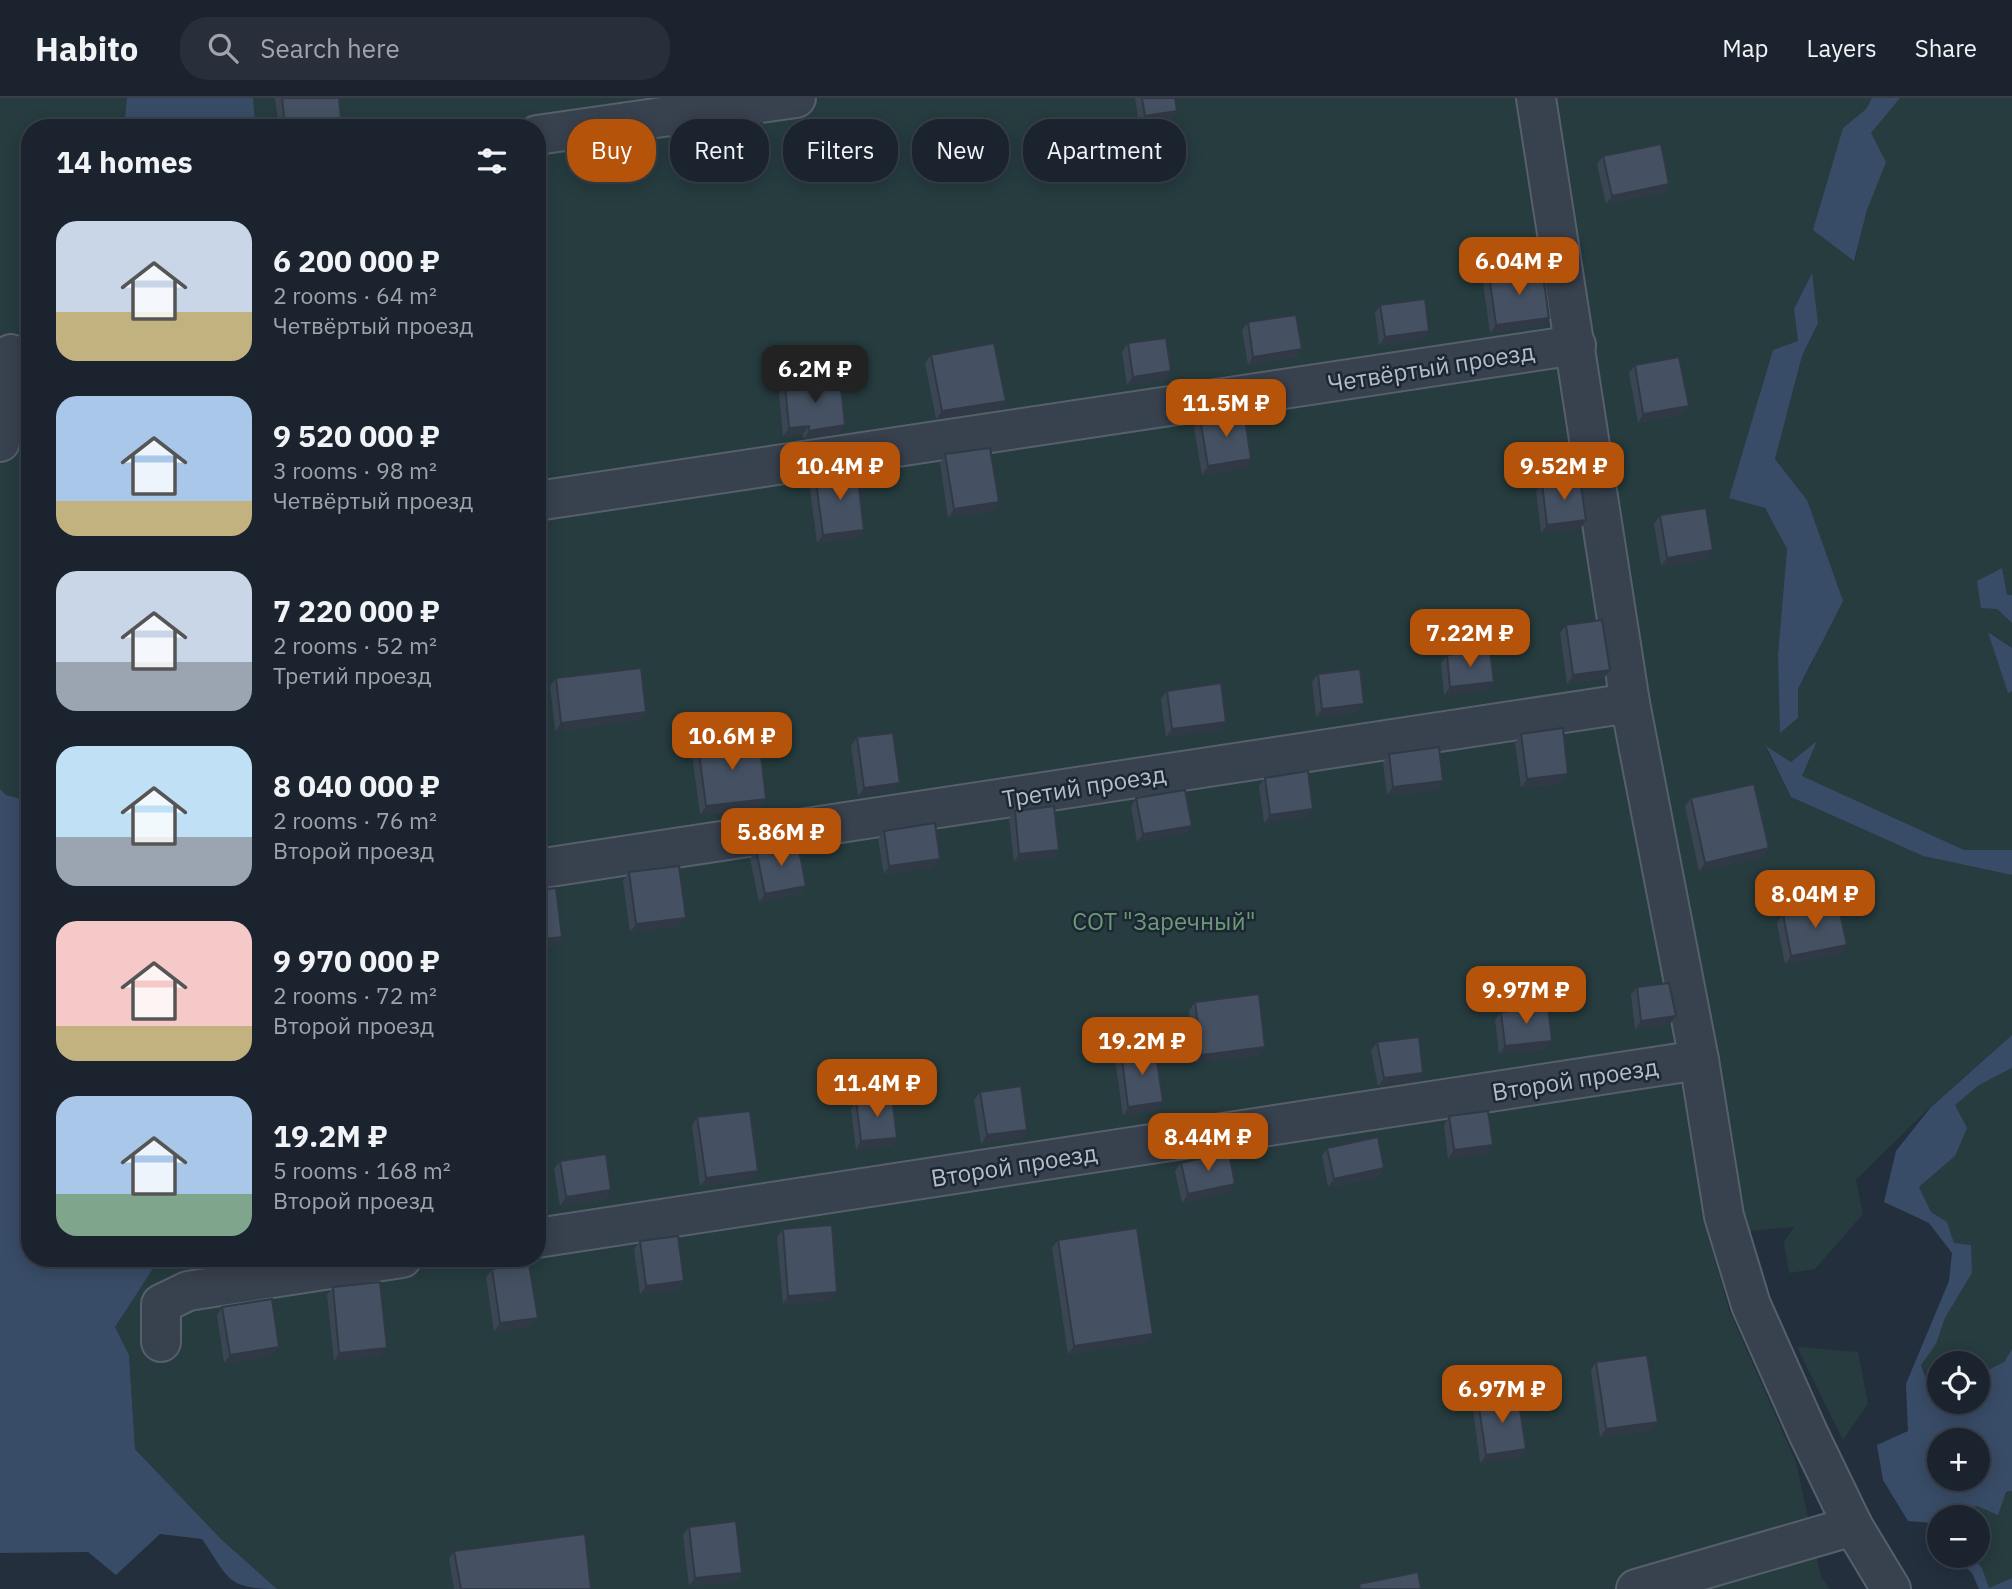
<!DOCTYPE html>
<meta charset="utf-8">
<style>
body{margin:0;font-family:"IBM Plex Sans",sans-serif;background:#282f3a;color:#f1f3f6;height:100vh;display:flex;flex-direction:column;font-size:26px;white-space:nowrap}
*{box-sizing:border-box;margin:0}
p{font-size:23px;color:#a0a4aa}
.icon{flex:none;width:38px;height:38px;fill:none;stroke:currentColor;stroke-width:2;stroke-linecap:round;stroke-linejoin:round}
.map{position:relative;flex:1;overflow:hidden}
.sheet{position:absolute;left:21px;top:21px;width:525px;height:1148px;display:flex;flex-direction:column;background:#1b232e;border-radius:28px;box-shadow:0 4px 18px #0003,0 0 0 2px #39404a}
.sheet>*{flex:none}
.banner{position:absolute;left:567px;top:21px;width:665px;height:63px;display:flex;gap:14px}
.fabs{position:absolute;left:1927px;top:1253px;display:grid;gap:14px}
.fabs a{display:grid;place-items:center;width:63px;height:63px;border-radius:50%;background:#1b232e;box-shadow:0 4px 18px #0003,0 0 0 2px #39404a;font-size:35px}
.price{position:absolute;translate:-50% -60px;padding:0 16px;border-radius:14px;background:#b45309;color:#fff;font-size:23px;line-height:46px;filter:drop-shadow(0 2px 4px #0008)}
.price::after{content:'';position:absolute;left:50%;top:42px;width:21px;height:16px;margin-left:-10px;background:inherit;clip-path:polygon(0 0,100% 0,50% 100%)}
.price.selected{background:#222;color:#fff}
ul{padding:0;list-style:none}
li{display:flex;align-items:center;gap:21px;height:175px;padding:0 35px}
li span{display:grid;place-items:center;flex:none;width:196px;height:140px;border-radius:21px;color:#555}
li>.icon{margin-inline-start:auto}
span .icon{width:84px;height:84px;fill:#fffc;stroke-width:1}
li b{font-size:30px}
h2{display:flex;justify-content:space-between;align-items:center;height:84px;padding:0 35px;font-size:30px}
.pill{padding:0 24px;border-radius:28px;background:#1b232e;box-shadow:0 4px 18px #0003,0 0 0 2px #39404a;font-size:24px;line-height:63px}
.pill.selected{background:#b45309;color:#fff}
header{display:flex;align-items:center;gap:42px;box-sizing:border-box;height:98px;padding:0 35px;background:#1b232e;border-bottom:2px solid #39404a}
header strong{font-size:33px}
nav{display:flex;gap:38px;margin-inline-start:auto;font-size:24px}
.search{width:490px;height:63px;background:#282f3a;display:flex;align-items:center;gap:18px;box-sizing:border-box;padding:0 24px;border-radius:28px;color:#a0a4aa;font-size:26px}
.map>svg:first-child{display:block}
.green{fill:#263c3f;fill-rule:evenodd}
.water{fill:#394c67;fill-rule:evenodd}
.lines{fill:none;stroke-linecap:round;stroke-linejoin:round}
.minor-casing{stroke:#565f6c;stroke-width:42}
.minor{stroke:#38414e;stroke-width:38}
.wall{fill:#3b4654}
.shaded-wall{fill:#303945}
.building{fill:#455162;stroke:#303945;stroke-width:2}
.labels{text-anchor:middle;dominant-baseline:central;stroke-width:5;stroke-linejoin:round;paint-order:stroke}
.street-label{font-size:24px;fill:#b4bcc9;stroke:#1d2633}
.park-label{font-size:24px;fill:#6b9a76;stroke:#1d2633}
</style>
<header>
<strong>Habito</strong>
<div class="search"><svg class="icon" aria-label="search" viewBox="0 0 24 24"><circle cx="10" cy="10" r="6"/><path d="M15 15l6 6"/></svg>Search here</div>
<nav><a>Map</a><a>Layers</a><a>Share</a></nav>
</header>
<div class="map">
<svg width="2012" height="1491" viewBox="0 0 2012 1491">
<rect width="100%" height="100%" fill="#242f3e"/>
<g class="green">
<path d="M0,0H127L124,30H30V703L6,697L0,691Z"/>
<path d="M253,0H1872L1866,11L1843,30L1855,162L1867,112L1871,35L1900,0H2012V497L2007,498L1997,511L2012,525V550L1989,534L2008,595L2012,593V752L1965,753L1801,678L1816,645L1791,664L1766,650L1791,699L1923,758L2012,777V937L1930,1009L1856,1082L1863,1116L1815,1171L1789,1175L1784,1144L1794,1129L1708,1137L1729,1212L1796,1364L1821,1479L1830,1491H277L222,1442L135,1351L129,1257L115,1229L160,1160H537V30H250L255,22ZM1811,177L1818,225L1802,258L1775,361L1807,402L1813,564L1798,591V620L1781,634L1778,556L1787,451L1765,410L1729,399L1798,243L1794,211Z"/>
<path d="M2012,970V1251L2004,1264L1978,1277V1265H1939V1293L1931,1295L1921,1266L1936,1246L1945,1220L1972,1175L1970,1147L1954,1145L1947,1124L1931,1114L1919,1089L1955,1058L1954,1007L1979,987Z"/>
<path d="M1797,1249L1858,1254L1868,1306L1843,1342Z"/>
<path d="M2012,1393V1480L1988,1491L1982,1470L1973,1459L1955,1458H1978V1419H1947Z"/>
</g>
<g class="water">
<path d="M127,0H253L255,22L250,30H124Z"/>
<path d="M1872,0H1900L1871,35L1886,64L1867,112L1854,163L1813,132L1843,30L1866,11Z"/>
<path d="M1812,175L1818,225L1802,258L1775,361L1807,402L1843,503L1798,591V620L1780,635L1778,556L1787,451L1765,410L1729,400L1773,252L1798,243L1794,211Z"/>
<path d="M2002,470L2007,497H2012V525L1997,511L1981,510L1977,483Z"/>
<path d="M1988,534L2012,550V593L2008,595Z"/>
<path d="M1817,643L1802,678L1964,752H2012V777L1923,758L1791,699L1766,648L1791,664Z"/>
<path d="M0,691L6,697L30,703V1160H160L115,1229L129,1257L135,1351L222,1442L277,1491C226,1491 229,1480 202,1441L160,1436L116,1477L88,1454L0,1455Z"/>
<path d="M2012,937V970L1979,987L1955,1007L1967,1030L1955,1058L1919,1089L1931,1114L1947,1124L1954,1145L1971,1147L1972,1175L1945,1220L1936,1246L1921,1267L1931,1295L1939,1293V1304H1978V1277L2004,1264L2012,1251V1393L2006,1394L1998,1417L1977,1408L1939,1419L1932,1425L1908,1423L1883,1382L1877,1347L1908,1333L1906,1286L1949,1183L1952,1155L1929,1125L1884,1104L1896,1053L1931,1009ZM1978,1342V1381H1939V1342Z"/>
<path d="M1955,1458L1973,1459L1982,1470L1989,1490L2012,1480V1491H1979L1972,1475Z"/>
</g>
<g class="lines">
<defs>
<g id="minor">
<path d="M1536,0L1630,605L1699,962L1724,1118L1751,1207L1808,1335L1853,1428L1891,1491"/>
<path d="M537,37L796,0"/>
<path d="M0,344L11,256"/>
<path d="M537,403L1576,247"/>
<path d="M537,771L1630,605"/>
<path d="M537,1140L1699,962"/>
<path d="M161,1244V1206L188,1193L402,1160"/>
<path d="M1636,1491L1853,1428"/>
</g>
</defs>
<use href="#minor" class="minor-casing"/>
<use href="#minor" class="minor"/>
</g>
<g class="wall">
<path d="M275,0H339L341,21L335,29L279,30Z"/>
<path d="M1135,0H1175L1177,13L1171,21L1139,26Z"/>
<path d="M717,31L761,66L715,72L711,40Z"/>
<path d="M1603,58L1664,94L1606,106L1597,66Z"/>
<path d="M1489,177L1549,220L1543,228L1490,235L1483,185Z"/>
<path d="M1380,207L1429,233L1424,242L1379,247L1375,215Z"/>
<path d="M1248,224L1302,251L1296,259L1248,267L1242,232Z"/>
<path d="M1128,245L1171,273L1165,282L1127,287L1122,254Z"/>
<path d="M931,257L1006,303L1000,311L936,321L925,265Z"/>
<path d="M1635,267L1689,308L1683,316L1638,325L1629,275Z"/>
<path d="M785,287L839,336L804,341L803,336L783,338L779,295Z"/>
<path d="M1200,321L1251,361L1245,370L1202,377L1194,329Z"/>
<path d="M945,356L993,413L948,420L940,365Z"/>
<path d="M815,376L864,432L858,440L817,445L809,384Z"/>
<path d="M1542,385L1586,422L1581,430L1541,435L1536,393Z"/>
<path d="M1660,417L1707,461L1661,468L1654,426Z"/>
<path d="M1566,527L1610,572L1604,580L1567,586L1560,535Z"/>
<path d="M1447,557L1494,584L1488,592L1444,597L1441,565Z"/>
<path d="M1318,576L1358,614L1316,619L1312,584Z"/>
<path d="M556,580L640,622L555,633L550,588Z"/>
<path d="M1167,593L1226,624L1221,632L1166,639L1161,601Z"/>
<path d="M1521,636L1562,685L1521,690L1515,645Z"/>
<path d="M857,639L900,685L894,693L858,698L851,648Z"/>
<path d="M698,648L760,710L700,717L692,656Z"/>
<path d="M1389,656L1443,683L1437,692L1387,697L1383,665Z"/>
<path d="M1265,680L1307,719L1264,725L1259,688Z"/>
<path d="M1136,700L1192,728L1186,736L1137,744L1131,709Z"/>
<path d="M1691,700L1769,750L1763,759L1699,773L1685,708Z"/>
<path d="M1015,713L1059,752L1053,760L1014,764L1009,721Z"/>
<path d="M884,733L934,769L884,776L878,741Z"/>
<path d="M756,752L806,788L800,796L759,804L750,761Z"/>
<path d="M629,774L680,828L630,834L623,783Z"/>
<path d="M1783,816L1841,856L1785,866L1777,825Z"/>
<path d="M1637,889L1676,918L1670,926L1635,931L1631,897Z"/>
<path d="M1195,904L1265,949L1259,957L1196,965L1189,913Z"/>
<path d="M1501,914L1546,951L1499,956L1495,922Z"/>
<path d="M1377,944L1417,983L1378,988L1371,953Z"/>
<path d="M1121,953L1163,1004L1157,1012L1123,1018L1115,961Z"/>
<path d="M980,994L1022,1040L981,1046L974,1002Z"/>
<path d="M856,1003L892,1048L856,1052L851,1011Z"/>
<path d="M1449,1018L1487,1055L1448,1061L1444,1027Z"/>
<path d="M697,1019L752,1082L700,1088L692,1028Z"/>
<path d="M1327,1050L1378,1079L1328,1089L1322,1058Z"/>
<path d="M560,1063L611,1092L605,1101L560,1108L554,1071Z"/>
<path d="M1181,1065L1229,1095L1182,1105L1175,1073Z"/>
<path d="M783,1131L831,1203L783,1206L777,1139Z"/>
<path d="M1058,1142L1148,1244L1068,1256L1052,1150Z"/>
<path d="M640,1143L684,1183L678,1192L640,1196L634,1151Z"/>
<path d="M492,1171L532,1228L494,1234L486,1179Z"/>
<path d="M333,1189L381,1258L334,1263L327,1197Z"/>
<path d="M222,1209L273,1258L224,1265L217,1217Z"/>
<path d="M1596,1264L1658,1324L1652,1332L1600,1339L1591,1272Z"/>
<path d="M1478,1303L1520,1359L1480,1365L1473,1312Z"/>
<path d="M689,1429L742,1475L737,1483L689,1488L683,1437Z"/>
<path d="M454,1453L591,1491H454L449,1461Z"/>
</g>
<g class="shaded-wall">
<path d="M1177,13L1171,21L1139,26L1145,18Z"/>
<path d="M341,21L335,29L283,30L285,26Z"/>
<path d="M767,58L761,66L715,72L721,64Z"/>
<path d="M1669,86L1664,94L1606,106L1612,98Z"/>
<path d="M1549,220L1543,228L1490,235L1496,227Z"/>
<path d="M1429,233L1424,242L1379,247L1385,239Z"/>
<path d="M1302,251L1296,259L1248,267L1253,259Z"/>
<path d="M1171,273L1165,282L1127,287L1133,279Z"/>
<path d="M1006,303L1000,311L936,321L942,313Z"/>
<path d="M1689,308L1683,316L1638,325L1643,316Z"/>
<path d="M845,327L839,336L804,341L809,333Z"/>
<path d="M809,328L803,336L783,338L789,330Z"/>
<path d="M1251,361L1245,370L1202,377L1208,368Z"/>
<path d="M999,404L993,413L948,420L954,411Z"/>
<path d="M1586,422L1581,430L1541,435L1547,427Z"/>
<path d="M864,432L858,440L817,445L823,437Z"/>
<path d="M1713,452L1707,461L1661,468L1667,460Z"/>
<path d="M1610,572L1604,580L1567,586L1573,577Z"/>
<path d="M1494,584L1488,592L1444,597L1450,589Z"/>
<path d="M1364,606L1358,614L1316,619L1322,611Z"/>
<path d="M646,614L640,622L555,633L561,625Z"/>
<path d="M1226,624L1221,632L1166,639L1172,631Z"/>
<path d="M1568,676L1562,685L1521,690L1527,681Z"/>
<path d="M1443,683L1437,692L1387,697L1393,689Z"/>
<path d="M900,685L894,693L858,698L864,690Z"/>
<path d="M766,701L760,710L700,717L706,708Z"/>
<path d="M1313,711L1307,719L1264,725L1270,717Z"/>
<path d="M1192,728L1186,736L1137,744L1143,736Z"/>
<path d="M1769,750L1763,759L1699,773L1705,765Z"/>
<path d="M1059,752L1053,760L1014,764L1019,756Z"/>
<path d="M940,761L934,769L884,776L889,768Z"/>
<path d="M806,788L800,796L759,804L765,796Z"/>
<path d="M686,820L680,828L630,834L636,826Z"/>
<path d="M562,839L557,848L537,850V842Z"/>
<path d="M1847,847L1841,856L1785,866L1791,858Z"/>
<path d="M1676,918L1670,926L1635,931L1641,923Z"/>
<path d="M1552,943L1546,951L1499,956L1505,948Z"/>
<path d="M1265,949L1259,957L1196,965L1202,957Z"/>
<path d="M1423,975L1417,983L1378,988L1384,980Z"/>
<path d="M1163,1004L1157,1012L1123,1018L1128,1009Z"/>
<path d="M1027,1032L1022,1040L981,1046L987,1037Z"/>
<path d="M897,1040L892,1048L856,1052L861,1043Z"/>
<path d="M1493,1047L1487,1055L1448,1061L1454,1052Z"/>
<path d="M1384,1070L1378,1079L1328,1089L1334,1081Z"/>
<path d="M758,1073L752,1082L700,1088L706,1080Z"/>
<path d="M1235,1086L1229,1095L1182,1105L1188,1096Z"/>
<path d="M611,1092L605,1101L560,1108L566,1099Z"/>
<path d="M684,1183L678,1192L640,1196L646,1188Z"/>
<path d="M837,1194L831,1203L783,1206L788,1198Z"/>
<path d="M538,1220L532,1228L494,1234L500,1225Z"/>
<path d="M1153,1236L1148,1244L1068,1256L1074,1248Z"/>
<path d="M279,1249L273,1258L224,1265L230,1257Z"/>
<path d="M387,1250L381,1258L334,1263L339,1255Z"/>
<path d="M1658,1324L1652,1332L1600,1339L1606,1331Z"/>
<path d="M1526,1351L1520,1359L1480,1365L1486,1357Z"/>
<path d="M742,1475L737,1483L689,1488L695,1480Z"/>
</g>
<g class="building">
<path d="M282,0H339L341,21L285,26Z"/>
<path d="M1142,0H1175L1177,13L1145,18Z"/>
<path d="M762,25L767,58L721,64L717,31Z"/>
<path d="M1661,46L1669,86L1612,98L1603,58Z"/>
<path d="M1542,170L1549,220L1496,227L1489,177Z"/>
<path d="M1425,201L1429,233L1385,239L1380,207Z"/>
<path d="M1296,217L1302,251L1253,259L1248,224Z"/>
<path d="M1166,240L1171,273L1133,279L1128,245Z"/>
<path d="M994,245L1006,303L942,313L931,257Z"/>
<path d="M1679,259L1689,308L1643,316L1635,267Z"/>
<path d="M840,281L845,327L809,333V328L789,330L785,287Z"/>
<path d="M1244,314L1251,361L1208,368L1200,321Z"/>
<path d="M990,350L999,404L954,411L945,356Z"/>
<path d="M849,371L850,375L857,374L864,432L823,437L815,376Z"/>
<path d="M1580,381L1586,422L1547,427L1542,385Z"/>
<path d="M1706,410L1713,452L1667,460L1660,417Z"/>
<path d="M1602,522L1610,572L1573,577L1566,527Z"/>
<path d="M1490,552L1494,584L1450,589L1447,557Z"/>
<path d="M641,570L646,614L561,625L556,580Z"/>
<path d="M1360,571L1364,606L1322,611L1318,576Z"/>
<path d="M1221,585L1226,624L1172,631L1167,593Z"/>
<path d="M1563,630L1568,676L1527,681L1521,636Z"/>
<path d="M893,635L900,685L864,690L857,639Z"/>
<path d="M759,640L766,701L706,708L698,648Z"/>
<path d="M1439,649L1443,683L1393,689L1389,656Z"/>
<path d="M1308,673L1313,711L1270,717L1265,680Z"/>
<path d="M1754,686L1769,750L1705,765L1691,700Z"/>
<path d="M1185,692L1192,728L1143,736L1136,700Z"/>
<path d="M1054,708L1059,752L1019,756L1015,713Z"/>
<path d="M935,725L940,761L889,768L884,733Z"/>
<path d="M798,746L806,788L765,796L756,752Z"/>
<path d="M679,768L686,820L636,826L629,774Z"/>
<path d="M556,790L562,839L537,842V792Z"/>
<path d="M1838,806L1847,847L1791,858L1783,816Z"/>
<path d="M1669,885L1676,918L1641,923L1637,889Z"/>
<path d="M1259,896L1265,949L1202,957L1195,904Z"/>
<path d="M1548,909L1552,943L1505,948L1501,914Z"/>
<path d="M1419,939L1423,975L1384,980L1377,944Z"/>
<path d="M1155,948L1163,1004L1128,1009L1121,953Z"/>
<path d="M1021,988L1027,1032L987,1037L980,994Z"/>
<path d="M892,999L897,1040L861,1043L856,1003Z"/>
<path d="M750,1013L758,1073L706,1080L697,1019Z"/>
<path d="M1488,1013L1493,1047L1454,1052L1449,1018Z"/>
<path d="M1378,1039L1384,1070L1334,1081L1327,1050Z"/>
<path d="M1229,1054L1235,1086L1188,1096L1181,1065Z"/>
<path d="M606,1056L611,1092L566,1099L560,1063Z"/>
<path d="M832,1127L837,1194L788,1198L783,1131Z"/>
<path d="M1137,1130L1153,1236L1074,1248L1058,1142Z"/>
<path d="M678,1138L684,1183L646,1188L640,1143Z"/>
<path d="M529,1166L538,1220L500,1225L492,1171Z"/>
<path d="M380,1184L387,1250L339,1255L333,1189Z"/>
<path d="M272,1201L279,1249L230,1257L222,1209Z"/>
<path d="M1647,1257L1658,1324L1606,1331L1596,1264Z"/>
<path d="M1518,1298L1526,1351L1486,1357L1478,1303Z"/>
<path d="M736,1423L742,1475L695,1480L689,1429Z"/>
<path d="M585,1436L591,1491H461L454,1453Z"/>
<path d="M1418,1474L1421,1491H1360L1359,1486Z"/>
</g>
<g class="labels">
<g class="street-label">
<text transform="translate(1431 269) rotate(-9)">Четвёртый проезд</text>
<text transform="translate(1084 688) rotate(-9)">Третий проезд</text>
<text transform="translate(1575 981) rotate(-9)">Второй проезд</text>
<text transform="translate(1014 1067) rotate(-9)">Второй проезд</text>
</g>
<g class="park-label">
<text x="1164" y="823">СОТ "Заречный"</text>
</g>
</g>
</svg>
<div class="fabs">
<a><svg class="icon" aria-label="locate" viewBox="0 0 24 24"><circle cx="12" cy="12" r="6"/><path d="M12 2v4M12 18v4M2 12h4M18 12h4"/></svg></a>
<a>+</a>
<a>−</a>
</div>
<b class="price" style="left:1519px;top:199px">6.04M ₽</b>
<b class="price selected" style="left:815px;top:307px">6.2M ₽</b>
<b class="price" style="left:1226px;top:341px">11.5M ₽</b>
<b class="price" style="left:840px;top:404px">10.4M ₽</b>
<b class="price" style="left:1564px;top:404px">9.52M ₽</b>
<b class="price" style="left:1470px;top:571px">7.22M ₽</b>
<b class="price" style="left:732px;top:674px">10.6M ₽</b>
<b class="price" style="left:781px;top:770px">5.86M ₽</b>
<b class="price" style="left:1815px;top:832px">8.04M ₽</b>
<b class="price" style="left:1526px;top:928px">9.97M ₽</b>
<b class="price" style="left:1142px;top:979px">19.2M ₽</b>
<b class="price" style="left:877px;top:1021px">11.4M ₽</b>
<b class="price" style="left:1208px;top:1075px">8.44M ₽</b>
<b class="price" style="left:1502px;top:1327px">6.97M ₽</b>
<div class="banner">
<a class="pill selected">Buy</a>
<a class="pill">Rent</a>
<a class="pill">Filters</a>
<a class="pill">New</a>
<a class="pill">Apartment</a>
</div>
<section class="sheet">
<h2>14 homes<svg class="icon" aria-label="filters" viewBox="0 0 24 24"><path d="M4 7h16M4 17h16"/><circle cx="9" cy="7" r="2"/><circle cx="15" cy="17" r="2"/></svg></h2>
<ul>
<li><span style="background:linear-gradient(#c9d6e8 65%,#c2b280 0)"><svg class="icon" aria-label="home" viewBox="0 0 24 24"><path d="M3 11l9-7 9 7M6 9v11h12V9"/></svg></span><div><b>6 200 000 ₽</b><p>2 rooms · 64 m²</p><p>Четвёртый проезд</p></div></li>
<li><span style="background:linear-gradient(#a9c7e8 75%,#c2b280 0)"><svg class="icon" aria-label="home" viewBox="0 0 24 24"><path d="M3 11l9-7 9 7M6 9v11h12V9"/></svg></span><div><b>9 520 000 ₽</b><p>3 rooms · 98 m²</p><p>Четвёртый проезд</p></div></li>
<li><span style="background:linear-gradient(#c9d6e8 65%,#9aa5b1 0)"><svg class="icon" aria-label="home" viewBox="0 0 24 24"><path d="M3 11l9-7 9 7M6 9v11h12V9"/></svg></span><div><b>7 220 000 ₽</b><p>2 rooms · 52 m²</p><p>Третий проезд</p></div></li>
<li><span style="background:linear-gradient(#bfe0f5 65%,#9aa5b1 0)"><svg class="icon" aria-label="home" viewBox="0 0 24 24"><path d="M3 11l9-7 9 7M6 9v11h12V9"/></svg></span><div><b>8 040 000 ₽</b><p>2 rooms · 76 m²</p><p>Второй проезд</p></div></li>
<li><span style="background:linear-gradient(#f6c9c9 75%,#c2b280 0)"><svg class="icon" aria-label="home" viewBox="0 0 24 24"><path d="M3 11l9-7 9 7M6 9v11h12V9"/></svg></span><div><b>9 970 000 ₽</b><p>2 rooms · 72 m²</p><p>Второй проезд</p></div></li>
<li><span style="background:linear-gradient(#a9c7e8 70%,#7fa58c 0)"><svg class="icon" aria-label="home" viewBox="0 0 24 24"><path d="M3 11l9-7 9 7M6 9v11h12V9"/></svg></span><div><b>19.2M ₽</b><p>5 rooms · 168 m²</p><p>Второй проезд</p></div></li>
</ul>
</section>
</div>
